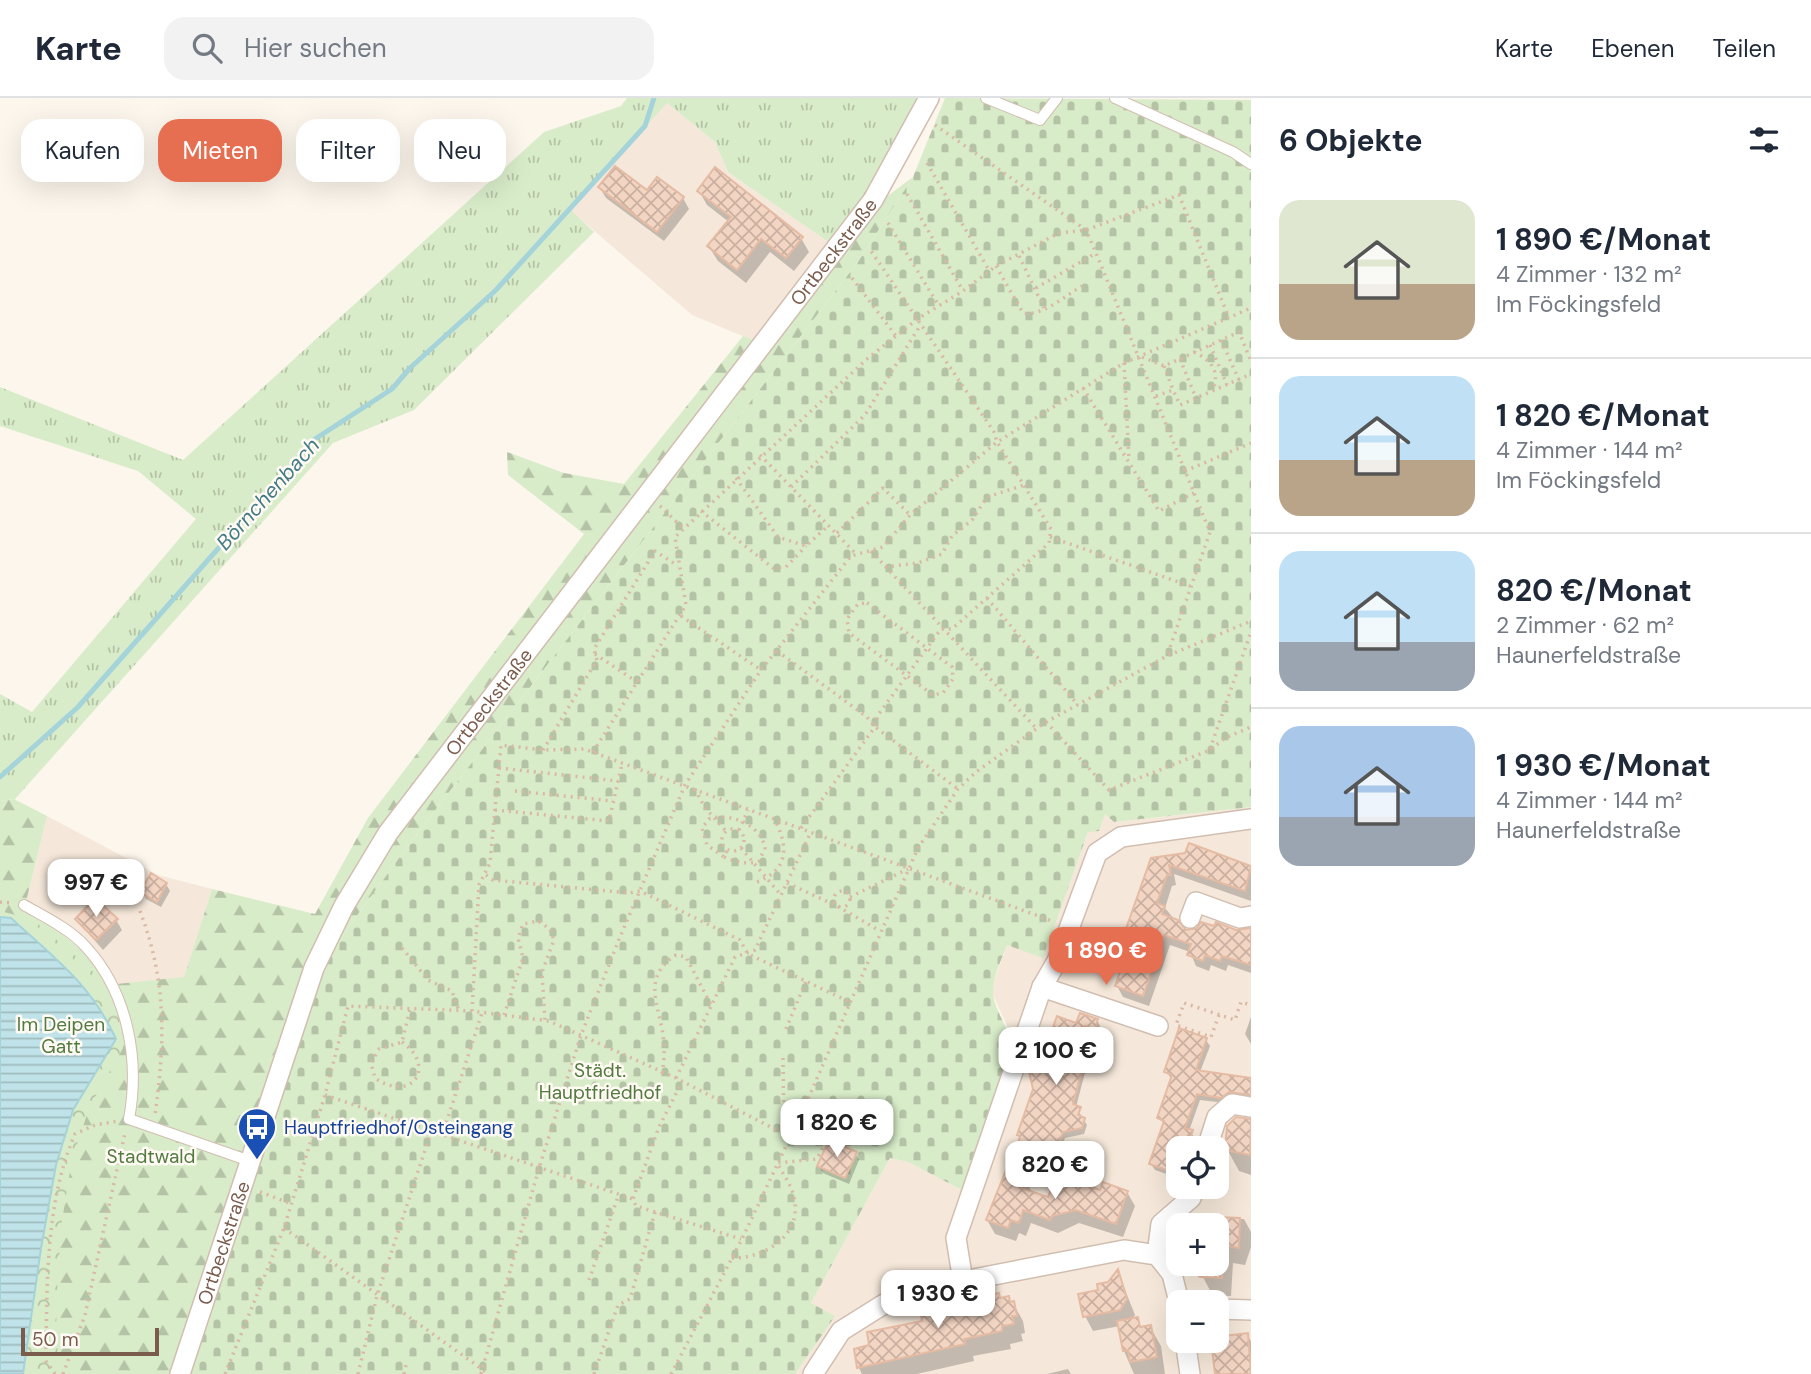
<!DOCTYPE html>
<html lang="de">
<meta charset="utf-8">
<style>
body{margin:0;font-family:"DM Sans",sans-serif;background:#f2f2f3;color:#1f2937;height:100vh;display:flex;flex-direction:column;font-size:26px;white-space:nowrap}
*{box-sizing:border-box;margin:0}
p{font-size:23px;color:#747a83}
.icon{flex:none;width:38px;height:38px;fill:none;stroke:currentColor;stroke-width:2;stroke-linecap:round;stroke-linejoin:round}
.map{position:relative;flex:1;overflow:hidden}
.drawer{display:flex;flex-direction:column;background:#fff;width:560px}
.drawer>*{flex:none}
.banner{position:absolute;left:21px;top:21px;width:665px;height:63px;display:flex;gap:14px}
.fabs{position:absolute;left:1166px;top:1038px;display:grid;gap:14px}
.fabs a{display:grid;place-items:center;width:63px;height:63px;border-radius:14px;background:#fff;box-shadow:0 7px 28px #0002;font-size:35px}
.scale{position:absolute;left:21px;bottom:18px;width:138px;box-sizing:border-box;padding-left:7px;border:4px solid #7a5c4d;border-top:0;font-size:19px;line-height:24px;white-space:nowrap;color:#7a5c4d;-webkit-text-stroke:5px #fffaf3;paint-order:stroke}
.price{position:absolute;translate:-50% -60px;padding:0 16px;border-radius:14px;background:#fff;color:#222;font-size:23px;line-height:46px;filter:drop-shadow(0 2px 4px #0008)}
.price::after{content:'';position:absolute;left:50%;top:42px;width:21px;height:16px;margin-left:-10px;background:inherit;clip-path:polygon(0 0,100% 0,50% 100%)}
.price.on{background:#e76f51;color:#fff}
ul{padding:0;list-style:none}
li{display:flex;align-items:center;gap:21px;height:175px;padding:0 28px}
li+li{border-top:2px solid #e0e1e3}
li span{display:grid;place-items:center;flex:none;width:196px;height:140px;border-radius:21px;color:#555}
li>.icon{margin-inline-start:auto}
span .icon{width:84px;height:84px;fill:#fffc;stroke-width:1}
li b{font-size:30px}
h2{display:flex;justify-content:space-between;align-items:center;height:84px;padding:0 28px;font-size:30px}
.chip{padding:0 24px;border-radius:21px;background:#fff;box-shadow:0 7px 28px #0002;font-size:24px;line-height:63px}
.chip.on{background:#e76f51;color:#fff}
header{display:flex;align-items:center;gap:42px;box-sizing:border-box;height:98px;padding:0 35px;background:#fff;border-bottom:2px solid #e0e1e3}
header strong{font-size:33px}
nav{display:flex;gap:38px;margin-inline-start:auto;font-size:24px}
.search{width:490px;height:63px;background:#f2f2f3;display:flex;align-items:center;gap:18px;box-sizing:border-box;padding:0 24px;border-radius:21px;color:#747a83;font-size:26px}
main{display:flex;flex:1;min-height:0}
.map>svg:first-child{display:block}
.residential{fill:#f5e8da;fill-rule:evenodd}
.grass{fill:url(#grass-tufts)}
.forest{fill:url(#forest-firs)}
.cemetery{fill:url(#cemetery-stones)}
.park{fill:url(#park-crowns)}
.water{fill:url(#water-rules);stroke:#a5d3da;stroke-width:2}
.shadow{fill:#0003}
.lines{fill:none;stroke-linecap:round;stroke-linejoin:round}
.stream{stroke:#a5d3da;stroke-width:5}
.building{fill:url(#building-cross-hatch);stroke:#e6bba3;stroke-width:2}
.service-casing{stroke:#d1beb0;stroke-width:12}
.minor-casing{stroke:#d1beb0;stroke-width:22}
.path{stroke:#d9b8a5;stroke-width:3.5;stroke-dasharray:2 5;stroke-linecap:butt}
.service{stroke:#fff;stroke-width:10}
.minor{stroke:#fff;stroke-width:19}
.labels{text-anchor:middle;dominant-baseline:central;stroke-width:5;stroke-linejoin:round;paint-order:stroke}
.street-label{font-size:19px;fill:#7a5c4d;stroke:#fffaf3}
.park-label{font-size:19px;fill:#537a41;stroke:#fffaf3}
.transit-label{font-size:19px;fill:#164399;stroke:#fffaf3;text-anchor:start}
.water-label{font-size:21px;font-style:italic;fill:#437c86;stroke:#fffaf3}
</style>
<header>
<strong>Karte</strong>
<div class="search"><svg class="icon" aria-label="search" viewBox="0 0 24 24"><circle cx="10" cy="10" r="6"/><path d="M15 15l6 6"/></svg>Hier suchen</div>
<nav><a>Karte</a><a>Ebenen</a><a>Teilen</a></nav>
</header>
<main>
<div class="map">
<svg width="1251" height="1276" viewBox="0 0 1251 1276">
<defs>
<pattern id="grass-tufts" width="24" height="20" patternUnits="userSpaceOnUse" patternTransform="scale(1.75)"><rect width="24" height="20" fill="#d8ecc9"/><path d="M3 7l-1-3M5 7V3M7 7l1-3M15 17l-1-3M17 17v-4M19 17l1-3" fill="none" stroke="#b4c2a5"/></pattern>
<pattern id="forest-firs" width="22" height="20" patternUnits="userSpaceOnUse" patternTransform="scale(1.75)"><rect width="22" height="20" fill="#d8ecc9"/><path d="M5 1l3.5 6h-7zM16 11l3.5 6h-7z" fill="#b4c2a5"/></pattern>
<pattern id="cemetery-stones" width="16" height="16" patternUnits="userSpaceOnUse" patternTransform="scale(1.75)"><rect width="16" height="16" fill="#d8ecc9"/><path d="M2 7V4a2 2 0 0 1 4 0v3zM10 15v-3a2 2 0 0 1 4 0v3z" fill="#b4c2a5"/></pattern>
<pattern id="park-crowns" width="20" height="18" patternUnits="userSpaceOnUse" patternTransform="scale(1.75)"><rect width="20" height="18" fill="#d8ecc9"/><path d="M2 6a3 3 0 1 1 6 0M12 15a3 3 0 1 1 6 0" fill="none" stroke="#b4c2a5"/></pattern>
<pattern id="water-rules" width="6" height="5" patternUnits="userSpaceOnUse" patternTransform="scale(1.75)"><rect width="6" height="5" fill="#bfe3e8"/><path d="M0 2.5h6" fill="none" stroke="#a0bbbe"/></pattern>
<pattern id="building-cross-hatch" width="8" height="8" patternUnits="userSpaceOnUse" patternTransform="scale(1.75)"><rect width="8" height="8" fill="#f3d5c3"/><path d="M0 0l8 8M0 8l8-8" fill="none" stroke="#cab0a1"/></pattern>
</defs>
<rect width="100%" height="100%" fill="#fdf6ec"/>
<g class="residential">
<path d="M667,5L715,44L728,74L834,148L757,244L692,217L570,112Z"/>
<path d="M1251,709V1276H795L834,1218L811,1205L890,1060L908,1064L962,1092L1011,947L1008,930L993,897V886L1007,847L1043,859L1088,734L1105,716L1114,724ZM1178,1050H1216V1088H1178ZM1178,1127H1216V1166H1178ZM1178,1204H1216V1242H1178Z"/>
<path d="M47,718L158,777L212,791L184,880L115,887L61,825L26,803Z"/>
</g>
<path class="grass" d="M627,0H929L834,148L728,74L715,44L667,5L571,112L594,134L414,312L333,345L15,701L0,703V596L32,614L196,421L138,373L0,328V289L183,362L544,34L621,8Z"/>
<path class="forest" d="M913,79L858,164L410,745L319,870L172,1276H23L0,819V703L14,701L47,718L24,812C59,832 87,851 107,887L184,879L212,791L315,816L368,720L584,436L508,377L507,354L564,375L624,386L743,238L757,244L877,106Z"/>
<path class="cemetery" d="M945,0L1251,2V709L1114,724L1105,716L1099,733L1088,734L1043,860L1007,847C1001,864 988,887 995,905C1000,920 1008,930 1011,947L962,1092L908,1064L890,1060L811,1205L835,1218L795,1276H185L319,870L410,745L858,164L913,79Z"/>
<path class="park" d="M0,813L32,821L91,871L118,914L123,950L90,1008L72,1061L61,1129L56,1211L58,1265L54,1276H0Z"/>
<path class="water" d="M0,819L11,820C54,860 91,886 116,941L73,1012L56,1067L41,1150L23,1276H0Z"/>
<g class="shadow">
<path d="M600,90L683,100L689,111L664,143L606,100Z"/>
<path d="M699,93L801,140L809,154L794,173L770,154L746,185L718,163L709,149L729,124L707,107Z"/>
<path d="M1190,748L1251,770V803L1174,776L1176,787L1172,788L1165,810L1184,833L1251,834V875L1228,867L1226,873L1211,867L1209,873L1196,868L1190,854L1170,847L1149,908L1123,899L1117,888L1129,851L1124,842L1152,762L1187,757Z"/>
<path d="M166,786L170,793L161,809L146,801L142,794Z"/>
<path d="M77,822H116L122,832L103,852Z"/>
<path d="M1251,919V946L1245,936Z"/>
<path d="M1097,922L1100,928L1097,936L1088,933L1079,959L1087,967L1076,1009L1087,1027L1084,1036L1065,1040L1060,1056L1038,1049L1035,1056L1023,1051L1019,1037L1040,971L1077,927Z"/>
<path d="M1206,942L1210,948L1200,974L1251,982V1002L1225,1005L1200,1002L1189,1033L1195,1040L1192,1050H1178V1080L1155,1072L1151,1066L1165,1027L1159,1020L1172,981L1166,974Z"/>
<path d="M1237,1021L1251,1022V1077L1239,1073L1227,1051Z"/>
<path d="M855,1055L859,1062L849,1086L823,1075L819,1068Z"/>
<path d="M1024,1080L1032,1094L1049,1102L1101,1094H1127L1135,1108L1123,1139L1079,1125L1058,1135L1031,1125L1026,1138L1019,1135L1016,1143L995,1136L987,1122Z"/>
<path d="M1189,1120L1244,1121L1251,1134V1149L1245,1167L1233,1165L1231,1198H1213L1196,1166H1216V1127H1181Z"/>
<path d="M1178,1130V1146L1174,1138Z"/>
<path d="M1118,1174L1135,1217L1131,1222L1137,1221L1142,1230L1150,1229L1161,1248L1165,1276H1134L1124,1253L1120,1228L1093,1233L1085,1218L1100,1193Z"/>
<path d="M1000,1201L1013,1205L1023,1223L1025,1235L1021,1236L1023,1243L1010,1246L1011,1251L973,1258L974,1263L917,1276H862L859,1270L856,1252L924,1224Z"/>
<path d="M1247,1237L1251,1243V1276H1218Z"/>
<path d="M1068,1271L1071,1276H1084H1047Z"/>
</g>
<g class="lines">
<path class="stream" d="M0,679L78,609L315,341L392,291L410,270L496,192L645,28L654,0"/>
</g>
<g class="building">
<path d="M615,68L647,92L657,79L684,99L657,134L598,89Z"/>
<path d="M715,69L803,139L786,160L761,141L737,172L707,148L731,119L697,93Z"/>
<path d="M1189,745L1251,768L1245,793L1169,767L1171,777H1167L1157,805L1165,808L1162,816L1178,822L1186,832L1197,830L1201,824L1214,828L1216,824L1236,832L1251,830V867L1222,858L1220,863L1205,857L1203,863L1187,857L1191,846L1164,837L1143,898L1115,888L1130,844L1122,842L1151,760L1185,755Z"/>
<path d="M151,775L167,785L157,804L140,794Z"/>
<path d="M95,800L118,821L96,842L75,821Z"/>
<path d="M1080,915L1098,921L1095,931L1085,928L1076,956L1085,960L1073,1006L1081,1009L1078,1017L1085,1020L1082,1030L1063,1034L1057,1051L1035,1045L1033,1051L1018,1046L1020,1038L1017,1037L1033,991L1029,974L1038,970L1057,918L1076,925Z"/>
<path d="M1179,930L1207,940L1196,972L1251,980V997L1229,994L1221,1000L1197,996L1185,1030L1193,1032L1187,1050H1178V1076L1149,1066L1164,1023L1157,1020L1172,977L1164,974Z"/>
<path d="M1236,1019L1251,1021L1250,1057L1225,1052L1227,1028Z"/>
<path d="M829,1042L857,1054L845,1080L817,1068Z"/>
<path d="M1006,1072L1025,1079L1021,1090L1048,1099L1055,1081L1065,1079L1100,1092L1103,1084L1128,1093L1116,1126L1076,1112L1052,1118L1050,1122L1023,1112L1019,1125L1011,1122L1008,1130L986,1122Z"/>
<path d="M1216,1119L1240,1120L1239,1150L1216,1146Z"/>
<path d="M1184,1166H1222V1180L1200,1179Z"/>
<path d="M1118,1171L1127,1201L1120,1212L1083,1219L1078,1196L1098,1192L1097,1186L1108,1184Z"/>
<path d="M999,1195L1000,1200L1009,1198L1010,1204L1014,1203L1017,1218H1012L1014,1226L1002,1228V1233L964,1241L965,1246L857,1270L854,1251L869,1247L867,1234L922,1223L920,1213Z"/>
<path d="M1138,1219L1140,1229L1151,1227L1157,1259L1130,1264L1128,1252L1123,1253L1117,1223Z"/>
<path d="M1248,1235L1251,1276H1215L1211,1242H1216V1239Z"/>
</g>
<g class="lines">
<defs>
<g id="service">
<path d="M986,0L1040,22L1057,0"/>
<path d="M1115,0L1233,54L1251,66"/>
<path d="M24,807C45,819 70,831 86,849C128,895 140,962 129,1021L250,1063"/>
</g>
<g id="minor">
<path d="M1190,820L1196,804L1240,820L1251,818"/>
<path d="M1042,889L1158,928"/>
<path d="M1207,1050L1217,1019L1232,1006L1251,1009"/>
<path d="M1157,1157L1161,1126L1191,1100L1195,1088"/>
<path d="M963,1183L956,1140L1042,889L1057,863L1097,755L1121,739L1251,721"/>
<path d="M1216,1211L1251,1212"/>
<path d="M1185,1242L1190,1276"/>
<path id="s1" d="M180,1276L314,870L344,808L388,735L873,102L929,0"/>
<path d="M813,1276L841,1233L884,1206L963,1183L1124,1152L1157,1157L1172,1176L1179,1204"/>
</g>
</defs>
<use href="#service" class="service-casing"/>
<use href="#minor" class="minor-casing"/>
<g class="path">
<path d="M935,27L1086,132L1096,155L1210,434L1167,558"/>
<path d="M927,65L990,174"/>
<path d="M907,96L963,193"/>
<path d="M888,125L939,208"/>
<path d="M1019,158L1044,210"/>
<path d="M996,168L1023,215C1042,219 1066,197 1082,188"/>
<path d="M852,180L896,238"/>
<path d="M1036,190L1096,155"/>
<path d="M1221,242L1239,282"/>
<path d="M1210,247L1227,287"/>
<path d="M1194,254C1211,262 1220,273 1213,291"/>
<path d="M1142,259L1164,268L1239,234L1251,263"/>
<path d="M1180,261L1196,300"/>
<path d="M1124,265L1129,362"/>
<path d="M1164,268L1173,292"/>
<path d="M1083,290L1159,413L1194,395"/>
<path d="M1156,298L1173,292L1180,307L1251,276"/>
<path d="M760,357L856,456"/>
<path d="M1185,373L1251,345"/>
<path d="M736,380L778,439L806,448L829,427"/>
<path d="M791,389L865,317L921,226"/>
<path d="M660,408L682,429"/>
<path d="M701,413L773,470L786,469L806,448"/>
<path d="M837,435L883,390L910,417"/>
<path d="M1050,439L1190,488"/>
<path d="M871,453L1036,630"/>
<path d="M885,469L918,465L942,456L952,438L972,422L987,399L1024,387"/>
<path d="M987,500L1078,607"/>
<path d="M867,505L952,569L953,581L943,595L933,597L849,535L847,521L858,506Z"/>
<path d="M681,518L761,572"/>
<path d="M777,553L867,619L875,629L958,691"/>
<path d="M595,556L637,584"/>
<path d="M1046,624L1109,692L1210,652L1225,640L1251,629"/>
<path d="M1210,651L1251,534"/>
<path d="M543,652L597,562L594,551L655,453L678,468"/>
<path d="M593,654L686,507L675,439L867,261L919,220L963,193L996,168L1059,135L1086,132L1179,97L1229,220"/>
<path d="M499,670L618,683"/>
<path d="M695,691L705,710L726,733"/>
<path d="M515,693L613,703"/>
<path d="M495,712L609,723L622,666"/>
<path d="M801,730L875,629L878,617L941,531H952L1049,445L1051,431L997,344L994,334L871,153"/>
<circle cx="733" cy="742" r="11"/>
<path d="M739,732L748,712"/>
<path d="M741,750L781,797"/>
<path d="M724,759C736,764 746,767 759,763L765,750C761,727 731,714 709,721L702,730L707,747L724,759L727,752"/>
<path d="M486,777L493,782L629,795L640,793L740,842L748,856L850,904"/>
<path d="M757,784C788,772 789,750 775,722"/>
<path d="M787,785L837,808L880,833"/>
<circle cx="842" cy="801" r="8"/>
<path d="M850,799L908,771"/>
<path d="M0,804L12,805"/>
<path d="M140,813C167,884 165,943 155,1017"/>
<path d="M402,850L428,882L452,893L459,913"/>
<path d="M472,913L479,787L490,765L501,647L543,652L584,651L1052,823"/>
<path d="M504,917L523,860L518,840L523,826L538,823L550,831L554,842L542,874L545,923"/>
<path d="M1219,917L1211,939L1176,927L1184,905L1235,922L1241,904L1251,907"/>
<path d="M786,931L806,883"/>
<path d="M402,944C437,968 412,1006 375,980L371,965L379,951L402,944L410,911"/>
<path d="M783,960L784,1037"/>
<path d="M662,976C665,959 665,944 661,926C655,899 646,876 676,857L686,859L711,907"/>
<path d="M676,980L735,859L755,852L811,734"/>
<path d="M325,997L633,1101"/>
<path d="M442,1038L482,915"/>
<path d="M260,1094L292,1106"/>
<path d="M655,1114L636,1108L633,1101L659,1029L682,984"/>
<path d="M284,1130L489,1276"/>
<path d="M732,1160C761,1161 799,1140 795,1106C794,1090 784,1078 777,1065L817,1061L826,1043L804,1010"/>
<path d="M589,1182L619,1096"/>
<path d="M55,1276L46,1263C47,1188 45,1105 75,1036L95,1027L118,1023"/>
<path d="M63,1276L85,1217L125,1035"/>
<path d="M225,1276L284,1130L325,997L348,908L472,913L549,923L676,980L790,1039"/>
<path d="M358,1276L377,1198L431,1034"/>
<path d="M404,1276L406,1267"/>
<path d="M481,1276L539,1070L581,937L620,839L685,687L761,572L851,458L883,449L910,417L997,344L1124,265L1251,210"/>
<path d="M594,1276L618,1207L630,1201L655,1114L741,1141"/>
<path d="M671,1276L742,1141L804,1010L918,750L958,691L976,674L1046,624L1167,558L1251,523"/>
</g>
<use href="#service" class="service"/>
<use href="#minor" class="minor"/>
</g>
<defs>
<symbol id="bus-pin" viewBox="-11 -11 22 30"><path d="M0 17L-7.5 6A9.5 9.5 0 1 1 7.5 6Z" fill="#1a4fb4" stroke="#fffaf3"/><path d="M-5-6H5V4H4V6H2V4H-2V6H-4V4H-5ZM-3.5-4V0h7V-4ZM-3.5 1.2v1.5H-2V1.2ZM2 1.2v1.5H3.5V1.2Z" fill="#fff"/></symbol>
</defs>
<g fill-rule="evenodd">
<use href="#bus-pin" x="235" y="1007" width="44" height="60"/>
</g>
<g class="labels">
<g class="street-label">
<text stroke="none"><textPath href="#s1" startOffset="1314">Ortbeckstraße</textPath></text>
<text stroke="none"><textPath href="#s1" startOffset="747">Ortbeckstraße</textPath></text>
<text stroke="none"><textPath href="#s1" startOffset="138">Ortbeckstraße</textPath></text>
</g>
<g class="park-label">
<text x="61" y="926">Im Deipen<tspan x="61" dy="22">Gatt</tspan></text>
<text x="600" y="972">Städt.<tspan x="600" dy="22">Hauptfriedhof</tspan></text>
<text x="151" y="1058">Stadtwald</text>
</g>
<g class="transit-label">
<text x="284" y="1029">Hauptfriedhof/Osteingang</text>
</g>
<g class="water-label">
<text transform="translate(268 396) rotate(-48)">Börnchenbach</text>
</g>
</g>
</svg>
<div class="fabs">
<a><svg class="icon" aria-label="locate" viewBox="0 0 24 24"><circle cx="12" cy="12" r="6"/><path d="M12 2v4M12 18v4M2 12h4M18 12h4"/></svg></a>
<a>+</a>
<a>−</a>
</div>
<div class="scale">50 m</div>
<b class="price" style="left:96px;top:821px">997 €</b>
<b class="price on" style="left:1106px;top:889px">1 890 €</b>
<b class="price" style="left:1056px;top:989px">2 100 €</b>
<b class="price" style="left:837px;top:1061px">1 820 €</b>
<b class="price" style="left:1055px;top:1103px">820 €</b>
<b class="price" style="left:938px;top:1232px">1 930 €</b>
<div class="banner">
<a class="chip">Kaufen</a>
<a class="chip on">Mieten</a>
<a class="chip">Filter</a>
<a class="chip">Neu</a>
</div>
</div>
<section class="drawer">
<h2>6 Objekte<svg class="icon" aria-label="filters" viewBox="0 0 24 24"><path d="M4 7h16M4 17h16"/><circle cx="9" cy="7" r="2"/><circle cx="15" cy="17" r="2"/></svg></h2>
<ul>
<li><span style="background:linear-gradient(#dfe7d0 60%,#b9a48a 0)"><svg class="icon" aria-label="home" viewBox="0 0 24 24"><path d="M3 11l9-7 9 7M6 9v11h12V9"/></svg></span><div><b>1 890 €/Monat</b><p>4 Zimmer · 132 m²</p><p>Im Föckingsfeld</p></div></li>
<li><span style="background:linear-gradient(#bfe0f5 60%,#b9a48a 0)"><svg class="icon" aria-label="home" viewBox="0 0 24 24"><path d="M3 11l9-7 9 7M6 9v11h12V9"/></svg></span><div><b>1 820 €/Monat</b><p>4 Zimmer · 144 m²</p><p>Im Föckingsfeld</p></div></li>
<li><span style="background:linear-gradient(#bfe0f5 65%,#9aa5b1 0)"><svg class="icon" aria-label="home" viewBox="0 0 24 24"><path d="M3 11l9-7 9 7M6 9v11h12V9"/></svg></span><div><b>820 €/Monat</b><p>2 Zimmer · 62 m²</p><p>Haunerfeldstraße</p></div></li>
<li><span style="background:linear-gradient(#a9c7e8 65%,#9aa5b1 0)"><svg class="icon" aria-label="home" viewBox="0 0 24 24"><path d="M3 11l9-7 9 7M6 9v11h12V9"/></svg></span><div><b>1 930 €/Monat</b><p>4 Zimmer · 144 m²</p><p>Haunerfeldstraße</p></div></li>
</ul>
</section>
</main>
